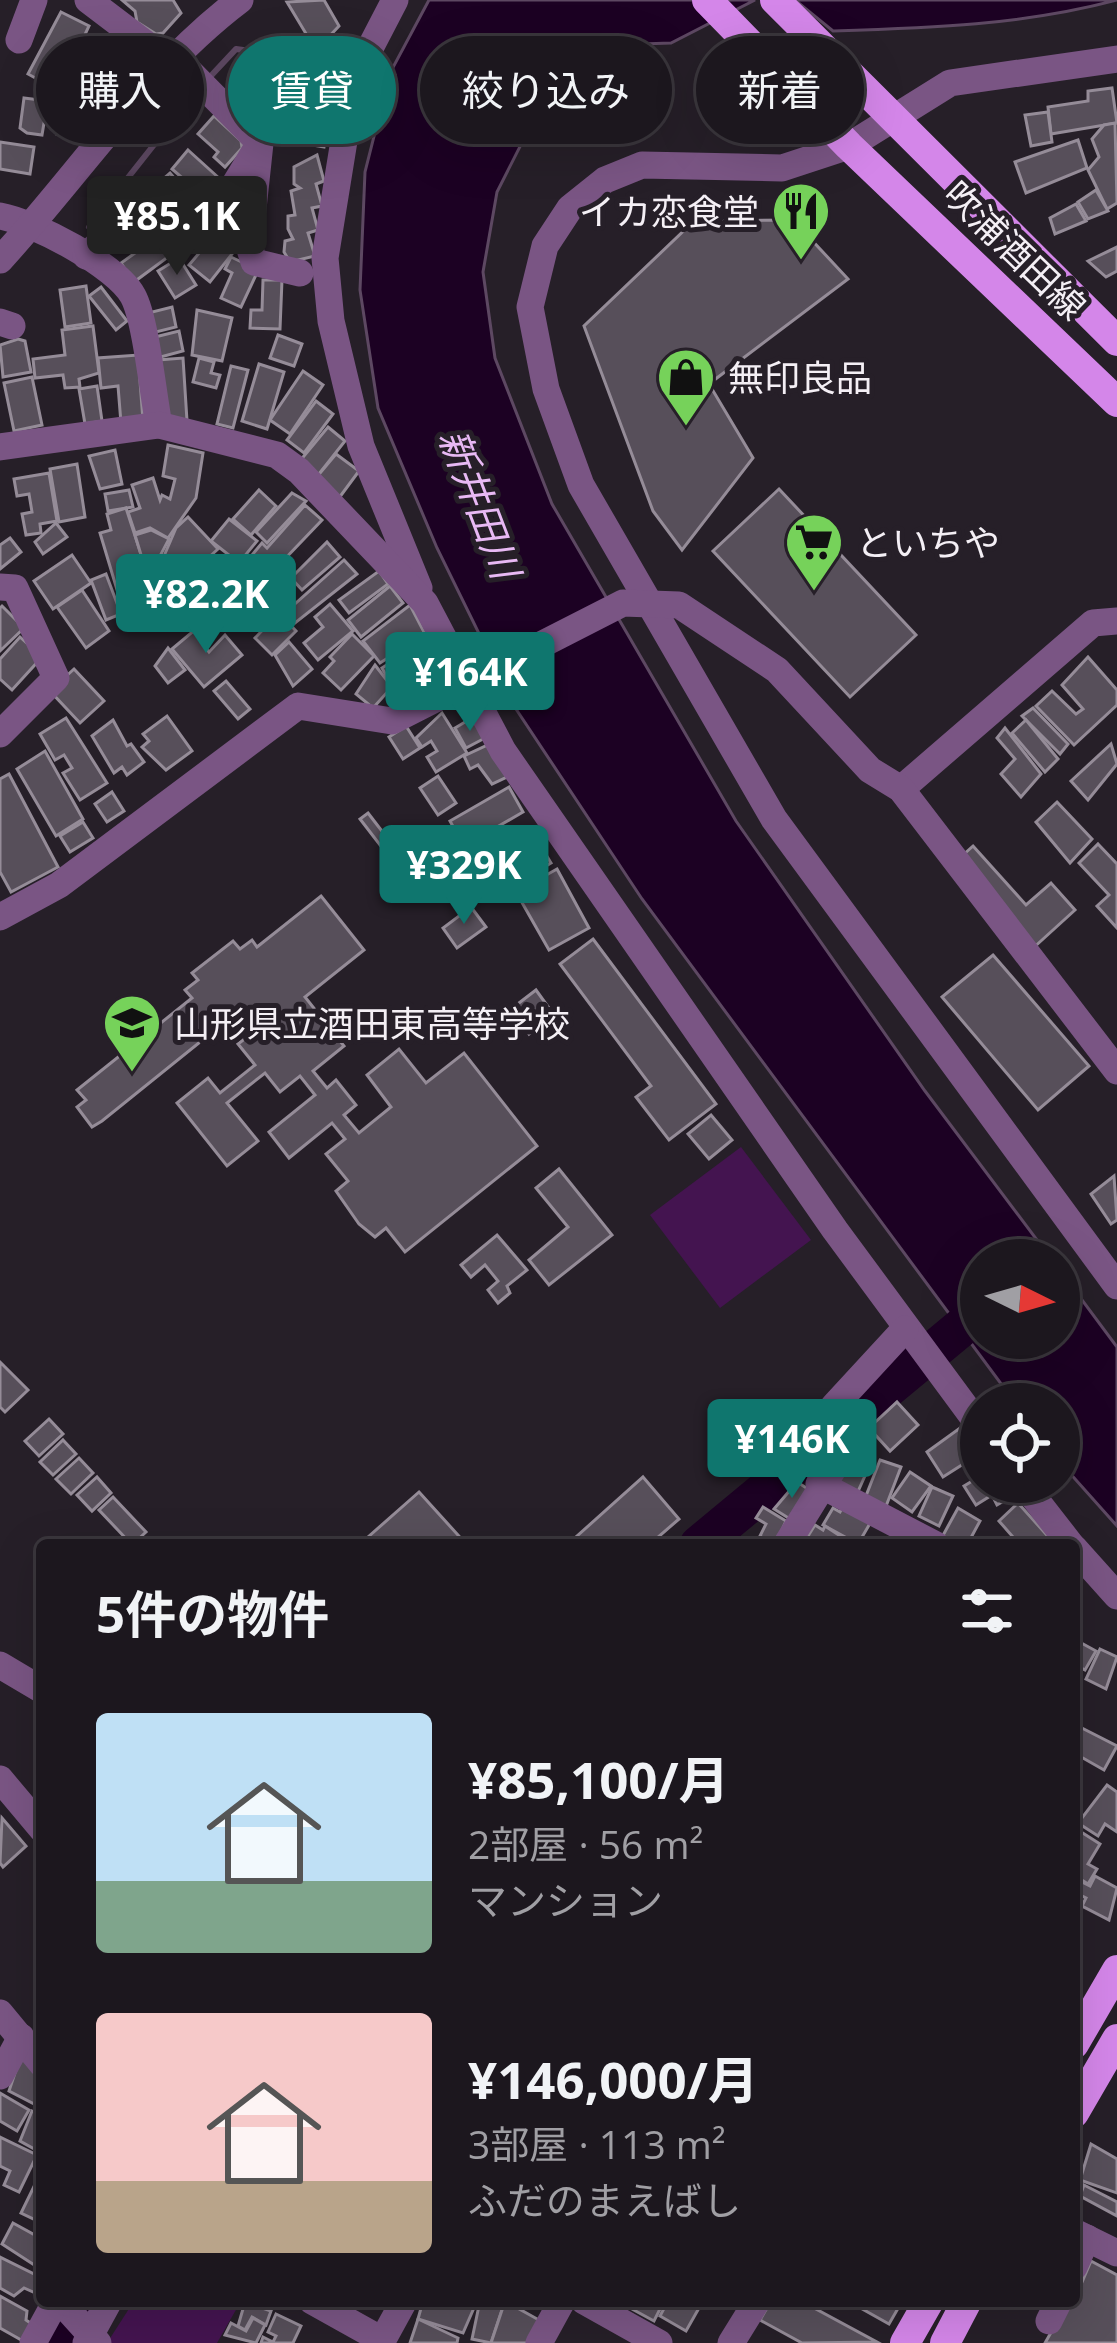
<!DOCTYPE html>
<html lang="ja">
<meta charset="utf-8">
<style>
body{margin:0;font-family:"Open Sans","Noto Sans JP",sans-serif;background:#29242b;color:#f1f3f6;height:100vh;display:flex;flex-direction:column;font-size:45px;white-space:nowrap}
*{box-sizing:border-box;margin:0}
p{font-size:39px;color:#a09fa4}
.icon{flex:none;width:66px;height:66px;fill:none;stroke:currentColor;stroke-width:2;stroke-linecap:round;stroke-linejoin:round}
.map{position:relative;flex:1;overflow:hidden}
.details{position:absolute;left:36px;top:1539px;width:1044px;height:768px;display:flex;flex-direction:column;background:#1c171e;border-radius:12px;box-shadow:0 12px 48px #0002,0 0 0 3px #3a363c}
.details>*{flex:none}
.banner{position:absolute;left:36px;top:36px;width:1047px;height:108px;display:flex;gap:24px}
.needle{width:78px;rotate:95deg}
.tools{position:absolute;left:960px;top:1239px;display:grid;gap:24px}
.tools a{display:grid;place-items:center;width:120px;height:120px;border-radius:50%;background:#1c171e;box-shadow:0 12px 48px #0002,0 0 0 3px #3a363c;font-size:60px}
.price{position:absolute;translate:-50% -102px;padding:0 27px;border-radius:12px;background:#0f766e;color:#fff;font-size:39px;line-height:78px;filter:drop-shadow(0 3px 6px #0008)}
.price::after{content:'';position:absolute;left:50%;top:72px;width:36px;height:27px;margin-left:-18px;background:inherit;clip-path:polygon(0 0,100% 0,50% 100%)}
.price.on{background:#222;color:#fff}
ul{padding:0;list-style:none}
li{display:flex;align-items:center;gap:36px;height:300px;padding:0 60px}
li span{display:grid;place-items:center;flex:none;width:336px;height:240px;border-radius:12px;color:#555}
li>.icon{margin-inline-start:auto}
span .icon{width:144px;height:144px;fill:#fffc;stroke-width:1}
li b{font-size:51px}
h2{display:flex;justify-content:space-between;align-items:center;height:144px;padding:0 60px;font-size:51px}
.tag{padding:0 42px;border-radius:54px;background:#1c171e;box-shadow:0 12px 48px #0002,0 0 0 3px #3a363c;font-size:42px;line-height:108px}
.tag.on{background:#0f766e;color:#fff}
.map>svg:first-child{display:block}
.green{fill:#441450}
.water{fill:#1c0123;stroke:#5d4862;stroke-width:3}
.lines{fill:none;stroke-linecap:round;stroke-linejoin:round}
.stream{stroke:#5d4862;stroke-width:6}
.river{stroke:#1c0123;stroke-width:39}
.building{fill:#574f5a;stroke:#958c98;stroke-width:3}
.minor{stroke:#7a5584;stroke-width:27}
.major{stroke:#d486e9;stroke-width:30}
.labels{text-anchor:middle;dominant-baseline:central;stroke-width:10;stroke-linejoin:round;paint-order:stroke}
.poi-label{font-size:36px;fill:#f4eff5;stroke:#261f28;text-anchor:start}
.street-label{font-size:36px;fill:#f4eff5;stroke:#261f28}
.water-label{font-size:39px;font-style:italic;fill:#e8b9f4;stroke:#261f28}
</style>
<div class="map">
<svg width="1117" height="2343" viewBox="0 0 1117 2343">
<rect width="100%" height="100%" fill="#261f28"/>
<g class="green">
<path d="M741,1147L811,1240L720,1308L650,1215Z"/>
<path d="M134,2301H241L217,2343H107Z"/>
</g>
<g class="water">
<path d="M429,0H755L671,43L641,44L597,62L538,111L497,192L483,272L495,358L552,504L736,821L925,1091L1052,1260H981V1338H1059V1269L1117,1347V1526L1059,1461V1404H1016L642,899L516,709L437,548L378,408L360,290L365,172L390,73Z"/>
<path d="M795,0H1117C1024,25 929,28 833,31Z"/>
</g>
<g class="lines">
<g class="stream">
<path d="M366,71L394,76"/>
<path d="M208,79L236,49L354,66"/>
<path d="M89,227L198,89"/>
</g>
<g class="river">
<path d="M699,1545L981,1311"/>
<path d="M62,2343L85,2301"/>
</g>
</g>
<g class="building">
<path d="M122,0H173L181,13L163,33L156,34L137,22L135,11Z"/>
<path d="M324,0L339,26L324,42L321,36L311,42L287,2Z"/>
<path d="M61,12L89,26L81,43L90,47L71,82L65,79L59,91L28,74Z"/>
<path d="M262,60L283,83L271,94L263,86L243,106L229,91Z"/>
<path d="M291,72L335,84L326,114L310,110L313,99L285,92Z"/>
<path d="M1112,88L1117,123L1051,134L1048,107L1088,101V91Z"/>
<path d="M24,98L88,106L84,137L57,134L59,125L44,123L42,135L27,133L20,128Z"/>
<path d="M285,108L329,116L324,147L307,144L309,133L281,128Z"/>
<path d="M1048,112L1052,142L1031,146L1025,115Z"/>
<path d="M214,116L241,141L242,148L225,167L214,157L218,152L198,134Z"/>
<path d="M1115,123L1117,203L1107,209L1088,170L1099,157L1092,139L1104,125Z"/>
<path d="M1078,140L1087,168L1026,193L1015,162Z"/>
<path d="M0,142L34,147L30,174L0,169Z"/>
<path d="M188,150L220,179L204,197L172,169Z"/>
<path d="M317,155L324,181L316,184L322,206L312,208L318,230L308,233L315,256L290,262L284,252L285,241L293,239L288,229V216L295,215L291,191L300,188L294,184V167Z"/>
<path d="M170,173L200,208L184,222L166,201L159,207L147,193Z"/>
<path d="M1096,190L1108,211L1088,219L1078,202Z"/>
<path d="M1076,204L1086,221L1055,234L1050,218Z"/>
<path d="M147,211L176,251L134,282L121,263L145,246L124,228Z"/>
<path d="M793,220L848,279L709,384L753,458L682,550L653,511L584,326L694,221Z"/>
<path d="M217,232L231,243L226,249L232,254L210,282L189,265Z"/>
<path d="M1117,247V271L1106,277L1088,261Z"/>
<path d="M231,257L252,267L256,275L241,307L221,298L232,273L225,269Z"/>
<path d="M179,258L196,285L175,298L158,271Z"/>
<path d="M263,280H282L280,329L250,328L251,310H262Z"/>
<path d="M86,286L91,323L65,327L60,290Z"/>
<path d="M101,287L127,321L116,330L89,296Z"/>
<path d="M172,307L176,327L148,334L144,314Z"/>
<path d="M197,310L232,318L222,361L192,355Z"/>
<path d="M93,326L99,373L79,379L80,387L65,388L63,375L35,378L33,359L65,355L62,330Z"/>
<path d="M179,331L183,351L153,359L155,337Z"/>
<path d="M278,335L302,344L294,366L270,358Z"/>
<path d="M18,339L25,341L31,372L3,377L0,345Z"/>
<path d="M138,355L143,421L121,423L118,386L101,388L98,358Z"/>
<path d="M183,358L187,421L163,423L158,360Z"/>
<path d="M199,358L214,362L211,373L220,375L216,388L193,382Z"/>
<path d="M259,364L284,372L267,429L242,421Z"/>
<path d="M231,366L248,370L233,428L217,424Z"/>
<path d="M303,371L323,385L290,434L270,420Z"/>
<path d="M32,377L42,425L14,431L4,383Z"/>
<path d="M97,386L102,421L85,424L79,389Z"/>
<path d="M316,401L333,414L304,453L287,440Z"/>
<path d="M328,427L345,441L315,479L299,462Z"/>
<path d="M168,445L203,453L196,498L168,538L150,528L135,533L128,512L140,508L132,485L153,478L160,500L162,495L170,499L175,479L163,476Z"/>
<path d="M115,450L122,484L100,489L89,456Z"/>
<path d="M336,454L359,471L339,498L315,479Z"/>
<path d="M77,464L85,517L59,522L50,469Z"/>
<path d="M49,473L57,521L40,524L41,533L26,535L22,514L32,512L29,494L17,496L14,479Z"/>
<path d="M779,489L916,635L850,697L713,551Z"/>
<path d="M129,490L133,507L108,511L105,494Z"/>
<path d="M259,490L276,506L251,535L233,519Z"/>
<path d="M292,493L306,501L267,543L256,532Z"/>
<path d="M305,505L322,520L280,564L273,558L265,567L252,555L262,543L267,548Z"/>
<path d="M126,508L150,582L118,593L100,533L111,530L107,514Z"/>
<path d="M188,517L218,549L185,579L164,556L176,528Z"/>
<path d="M229,519L257,541L239,563L211,541Z"/>
<path d="M56,523L67,537L43,554L35,542Z"/>
<path d="M151,530L169,539L160,556L161,574L148,578L135,535Z"/>
<path d="M10,538L21,552L0,569V545Z"/>
<path d="M327,542L340,557L302,590L291,578Z"/>
<path d="M72,555L91,583L53,609L34,581Z"/>
<path d="M344,560L357,574L295,623L286,612Z"/>
<path d="M379,571L388,584L349,613L339,600Z"/>
<path d="M106,574L121,614L106,620L91,580Z"/>
<path d="M244,574L262,595L251,605L233,584Z"/>
<path d="M390,586L403,603L361,637L348,620Z"/>
<path d="M82,590L109,631L86,648L57,607Z"/>
<path d="M330,604L353,631L318,660L304,643L323,627L315,617Z"/>
<path d="M410,605L425,634L380,663L363,641Z"/>
<path d="M2,606L24,628L0,651V608Z"/>
<path d="M279,613L296,631L272,655L255,638Z"/>
<path d="M197,628L209,642L204,646L209,652L225,635L242,655L204,687L172,649Z"/>
<path d="M352,634L374,656L341,690L323,673L334,661L330,657Z"/>
<path d="M432,636L450,670L401,703L382,668Z"/>
<path d="M20,637L42,657L12,690L0,679V659Z"/>
<path d="M289,642L312,669L293,686L275,655Z"/>
<path d="M168,648L185,670L168,683L155,666Z"/>
<path d="M1088,657L1117,690V705L1074,745L1036,706L1052,691L1076,714L1083,709L1062,685Z"/>
<path d="M375,665L392,687L373,708L356,694Z"/>
<path d="M74,669L104,701L80,723L50,691Z"/>
<path d="M226,681L250,709L238,719L214,691Z"/>
<path d="M1033,708L1068,744L1060,754L1022,716Z"/>
<path d="M442,713L467,753L436,772L427,757L437,751L431,741L422,747L416,738Z"/>
<path d="M167,716L192,751L166,770L142,747L149,741L143,734Z"/>
<path d="M66,718L107,783L80,800L63,773L72,768L64,755L55,760L40,734Z"/>
<path d="M113,720L127,746L131,744L144,762L127,775L122,767L114,773L92,736Z"/>
<path d="M1026,720L1058,759L1045,772L1012,733Z"/>
<path d="M465,722L477,724L485,738L466,748L455,728Z"/>
<path d="M406,726L420,748L403,759L389,737Z"/>
<path d="M1005,728L1041,774L1021,797L1001,774L1015,759L997,738Z"/>
<path d="M494,742L509,776L492,784L478,765L470,769L464,756Z"/>
<path d="M1111,744L1117,764L1088,800L1071,781Z"/>
<path d="M45,751L83,819L56,836L17,769Z"/>
<path d="M9,774L58,867L11,892L0,872V779Z"/>
<path d="M438,776L456,803L438,815L420,788Z"/>
<path d="M509,787L523,812L464,846L450,821Z"/>
<path d="M112,792L124,811L107,822L95,804Z"/>
<path d="M1057,802L1092,839L1070,863L1036,822Z"/>
<path d="M368,813L398,852L390,858L360,819Z"/>
<path d="M83,822L93,838L70,852L60,836Z"/>
<path d="M536,838L551,863L503,892L488,867Z"/>
<path d="M1098,844L1117,864V928L1097,906L1109,895L1079,863Z"/>
<path d="M973,846L1026,905L1051,883L1075,910L1031,950L952,865Z"/>
<path d="M557,869L589,928L549,950L516,892Z"/>
<path d="M321,896L364,950L305,997L344,1046L313,1071L327,1088L336,1080L356,1105L344,1115L359,1133L391,1107L367,1075L399,1049L426,1083L464,1053L537,1146L405,1252L386,1228L375,1237L359,1224L336,1191L348,1181L326,1154L345,1139L332,1123L289,1158L269,1132L315,1095L300,1076L280,1092L265,1073L227,1103L258,1141L227,1166L177,1103L208,1078L220,1093L255,1065L238,1044L247,1037L231,1017L102,1121L92,1127L77,1107L86,1100L77,1090L192,998L185,990L198,980L192,973L233,941L240,949L252,940L257,947Z"/>
<path d="M471,907L486,927L457,948L443,928Z"/>
<path d="M593,939L716,1104L669,1140L636,1097L651,1086L560,964Z"/>
<path d="M993,955L1089,1066L1038,1110L942,997Z"/>
<path d="M536,990L554,1015L529,1034L511,1009Z"/>
<path d="M711,1115L732,1140L709,1159L688,1134Z"/>
<path d="M559,1169L612,1235L549,1285L529,1260L568,1227L536,1188Z"/>
<path d="M1114,1176L1117,1220L1111,1224L1091,1194Z"/>
<path d="M497,1235L527,1270L507,1286L510,1293L498,1303L488,1290L498,1281L485,1265L471,1277L461,1265Z"/>
<path d="M0,1362L28,1390L5,1412L0,1407Z"/>
<path d="M897,1402L918,1425L890,1451L869,1428Z"/>
<path d="M49,1419L63,1434L39,1456L25,1441Z"/>
<path d="M960,1428L979,1454L943,1477L927,1452Z"/>
<path d="M63,1440L76,1454L53,1475L40,1462Z"/>
<path d="M849,1447L873,1458L855,1498L831,1487Z"/>
<path d="M981,1456V1482H1008L1016,1494L997,1505L992,1495L976,1505L964,1486L979,1477L970,1463Z"/>
<path d="M79,1458L93,1473L71,1494L56,1479Z"/>
<path d="M880,1460L901,1467L883,1514L862,1506Z"/>
<path d="M910,1472L931,1486L912,1512L892,1498Z"/>
<path d="M97,1477L111,1493L92,1511L77,1495Z"/>
<path d="M643,1477L679,1519L649,1545H567Z"/>
<path d="M797,1482L808,1489L790,1519L774,1509Z"/>
<path d="M932,1487L953,1496L939,1526L919,1516Z"/>
<path d="M419,1492L467,1545H359Z"/>
<path d="M113,1497L146,1532L132,1545L99,1510Z"/>
<path d="M1018,1503L1054,1543L1052,1545H1020L999,1521Z"/>
<path d="M844,1505L872,1520L858,1544L823,1525L833,1508L840,1512Z"/>
<path d="M763,1507L786,1521L775,1545L760,1536L766,1524L756,1518Z"/>
<path d="M958,1508L980,1521L967,1545L941,1539Z"/>
<path d="M815,1525L823,1530L825,1526L854,1545H819L808,1536Z"/>
<path d="M1074,1639L1096,1651L1085,1670L1074,1664Z"/>
<path d="M1100,1649L1117,1657L1106,1689L1086,1679Z"/>
<path d="M1074,1724L1117,1746L1104,1770L1074,1753Z"/>
<path d="M1107,1785L1117,1792V1832L1105,1824L1098,1836L1078,1823Z"/>
<path d="M2,1818L26,1846L3,1867L0,1863Z"/>
<path d="M1078,1830L1100,1844L1088,1864L1097,1869L1088,1884L1074,1875Z"/>
<path d="M1095,1876L1117,1888L1109,1920L1082,1906L1086,1898L1074,1892V1878L1090,1886Z"/>
<path d="M22,2052L42,2064V2108L9,2091Z"/>
<path d="M0,2093L29,2110L17,2131L0,2121Z"/>
<path d="M32,2111L42,2116L38,2151L20,2141Z"/>
<path d="M0,2137L37,2155L19,2192L4,2185L10,2171L0,2166Z"/>
<path d="M1091,2144L1117,2159V2193L1080,2180Z"/>
<path d="M41,2172L42,2173V2223L21,2213Z"/>
<path d="M1084,2185L1117,2202V2216L1080,2196Z"/>
<path d="M13,2223L42,2239V2270L2,2244Z"/>
<path d="M0,2257L42,2278V2296L24,2288L14,2296L0,2288Z"/>
<path d="M1091,2261L1117,2275V2343H1045L1069,2301H1074Z"/>
<path d="M0,2296L27,2311L26,2320L32,2324L23,2341L0,2328Z"/>
<path d="M423,2301H477L463,2333L418,2319Z"/>
<path d="M480,2301H505L491,2343L472,2339Z"/>
<path d="M505,2301L539,2320L528,2343H491Z"/>
<path d="M634,2301H664L654,2321L632,2309Z"/>
<path d="M668,2301H703L686,2331L660,2316Z"/>
<path d="M771,2301H801L877,2342L802,2343L760,2320Z"/>
<path d="M848,2301H892L900,2305L889,2324Z"/>
<path d="M245,2302L271,2311L266,2325L252,2317L245,2330L238,2326Z"/>
<path d="M276,2314L301,2326L293,2343H261L263,2337L273,2342L276,2336L268,2332Z"/>
<path d="M253,2318L265,2325L256,2343L225,2335L231,2323L246,2331Z"/>
<path d="M418,2319L458,2338L457,2343H410Z"/>
</g>
<g class="lines">
<g class="minor">
<path d="M88,0L171,63"/>
<path d="M395,0L354,79L325,258L331,321L361,446L419,588"/>
<path d="M19,40L34,0"/>
<path d="M176,58L260,143L249,246L219,210L260,143"/>
<path d="M1117,59L950,83L849,146L782,168L642,165L605,180L570,208L545,246L530,307L546,389L581,485L774,819L1117,1286"/>
<path d="M0,216C34,222 117,266 133,296C146,320 153,395 159,425"/>
<path d="M249,246L254,262L300,273"/>
<path d="M86,256L143,202L177,244L219,210"/>
<path d="M0,260C79,174 146,71 240,0"/>
<path d="M0,322L12,326"/>
<path d="M0,447L159,425L277,455L299,471L425,603L503,751L835,1230L981,1428"/>
<path d="M0,587L15,588L56,678L0,734"/>
<path d="M901,789L1093,623L1117,621"/>
<path d="M0,917L59,885L298,706L392,721L623,603L679,605L777,670L870,770L901,789L1117,1071"/>
<path d="M1022,1482L1071,1545"/>
<path d="M819,1484L936,1545"/>
<path d="M786,1545L845,1450L834,1406L905,1329"/>
<path d="M1074,1548L1117,1596"/>
<path d="M0,1665L42,1690"/>
<path d="M0,1779L42,1829"/>
<path d="M0,2013L42,2064"/>
<path d="M0,2076L21,2037"/>
<path d="M1074,2232L1117,2253"/>
<path d="M1074,2267L1087,2238"/>
<path d="M60,2301L98,2343"/>
<path d="M312,2301L382,2340"/>
<path d="M584,2301L659,2343"/>
<path d="M1049,2321L1059,2301"/>
<path d="M33,2343L56,2301"/>
<path d="M86,2343L109,2301"/>
<path d="M381,2343L404,2301"/>
<path d="M539,2343L562,2301"/>
<path d="M731,2343L757,2301"/>
</g>
<g class="major">
<path d="M707,0L849,146L1117,402"/>
<path d="M775,0L1117,341"/>
<path d="M1074,2044L1117,1970"/>
<path d="M1074,2113L1117,2039"/>
<path d="M905,2343L929,2301"/>
<path d="M945,2343L967,2301"/>
</g>
</g>
<defs>
<symbol id="restaurant-pin" viewBox="-11 -11 22 30"><path d="M0 17L-7.5 6A9.5 9.5 0 1 1 7.5 6Z" fill="#76d25a" stroke="#261f28"/><path d="M-5-6h1v4h1v-4h1v4h1v-4h1v5L-1.5 .5V6h-2V.5L-5-1ZM5-6V6H3V1.5H1.5Q1.5-4 5-6Z" fill="#111"/></symbol>
<symbol id="shop-pin" viewBox="-11 -11 22 30"><path d="M0 17L-7.5 6A9.5 9.5 0 1 1 7.5 6Z" fill="#76d25a" stroke="#261f28"/><path d="M-5-2.5h2.3a2.7 3.5 0 0 1 5.4 0H5L5.5 6h-11ZM-1.5-2.5h3a1.5 2.3 0 0 0-3 0Z" fill="#111"/></symbol>
<symbol id="supermarket-pin" viewBox="-11 -11 22 30"><path d="M0 17L-7.5 6A9.5 9.5 0 1 1 7.5 6Z" fill="#76d25a" stroke="#261f28"/><path d="M-6-5.5h2.5l.6 2H6L4.5 2H-2.5L-4.4-4H-6ZM-1.5 3.2a1.3 1.3 0 1 0 .1 0ZM3 3.2a1.3 1.3 0 1 0 .1 0Z" fill="#111"/></symbol>
<symbol id="school-pin" viewBox="-11 -11 22 30"><path d="M0 17L-7.5 6A9.5 9.5 0 1 1 7.5 6Z" fill="#76d25a" stroke="#261f28"/><path d="M0-5L7-2L0 1L-7-2ZM-4 1L0 2.5L4 1V4Q0 6-4 4Z" fill="#111"/></symbol>
</defs>
<g fill-rule="evenodd">
<use href="#restaurant-pin" x="768" y="178" width="66" height="90"/>
<use href="#shop-pin" x="653" y="344" width="66" height="90"/>
<use href="#supermarket-pin" x="781" y="509" width="66" height="90"/>
<use href="#school-pin" x="99" y="990" width="66" height="90"/>
</g>
<g class="labels">
<g class="poi-label">
<text x="759" y="211" text-anchor="end">イカ恋食堂</text>
<text x="728" y="377">無印良品</text>
<text x="856" y="542">といちや</text>
<text x="174" y="1023">山形県立酒田東高等学校</text>
</g>
<g class="street-label">
<text transform="translate(1015 250) rotate(44)">吹浦酒田線</text>
</g>
<g class="water-label">
<text transform="translate(481 503) rotate(69)">新井田川</text>
</g>
</g>
</svg>
<div class="tools">
<a><svg class="needle" viewBox="-14 -14 28 28"><path d="M0-13l5 13h-10z" fill="#e53935"/><path d="M0 13l5-13h-10z" fill="#a09fa4"/></svg></a>
<a><svg class="icon" aria-label="locate" viewBox="0 0 24 24"><circle cx="12" cy="12" r="6"/><path d="M12 2v4M12 18v4M2 12h4M18 12h4"/></svg></a>
</div>
<b class="price on" style="left:177px;top:278px">¥85.1K</b>
<b class="price" style="left:206px;top:656px">¥82.2K</b>
<b class="price" style="left:470px;top:734px">¥164K</b>
<b class="price" style="left:464px;top:927px">¥329K</b>
<b class="price" style="left:792px;top:1501px">¥146K</b>
<div class="banner">
<a class="tag">購入</a>
<a class="tag on">賃貸</a>
<a class="tag">絞り込み</a>
<a class="tag">新着</a>
</div>
<section class="details">
<h2>5件の物件<svg class="icon" aria-label="filters" viewBox="0 0 24 24"><path d="M4 7h16M4 17h16"/><circle cx="9" cy="7" r="2"/><circle cx="15" cy="17" r="2"/></svg></h2>
<ul>
<li><span style="background:linear-gradient(#bfe0f5 70%,#7fa58c 0)"><svg class="icon" aria-label="home" viewBox="0 0 24 24"><path d="M3 11l9-7 9 7M6 9v11h12V9"/></svg></span><div><b>¥85,100/月</b><p>2部屋 · 56 m²</p><p>マンション</p></div></li>
<li><span style="background:linear-gradient(#f6c9c9 70%,#b9a48a 0)"><svg class="icon" aria-label="home" viewBox="0 0 24 24"><path d="M3 11l9-7 9 7M6 9v11h12V9"/></svg></span><div><b>¥146,000/月</b><p>3部屋 · 113 m²</p><p>ふだのまえばし</p></div></li>
</ul>
</section>
</div>
